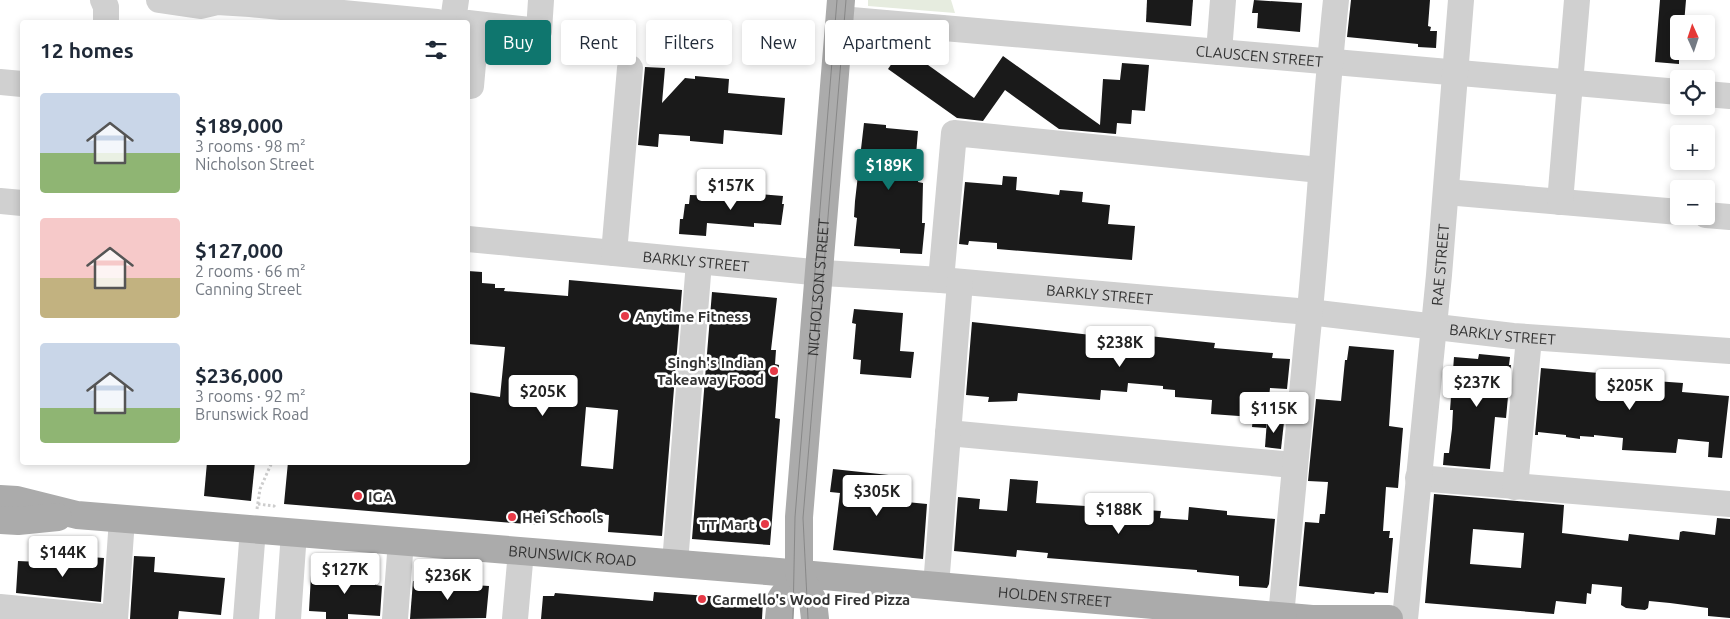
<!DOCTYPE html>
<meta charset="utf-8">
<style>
body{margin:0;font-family:Ubuntu,sans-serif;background:#f2f2f3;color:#1f2937;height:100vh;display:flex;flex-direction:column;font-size:19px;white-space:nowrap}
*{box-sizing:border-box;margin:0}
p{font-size:16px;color:#747a83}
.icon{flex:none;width:28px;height:28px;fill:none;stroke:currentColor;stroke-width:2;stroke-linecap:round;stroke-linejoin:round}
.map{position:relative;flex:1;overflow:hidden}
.drawer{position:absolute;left:20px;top:20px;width:450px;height:445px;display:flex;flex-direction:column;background:#fff;border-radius:5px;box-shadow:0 2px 8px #0003}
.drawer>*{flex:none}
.hud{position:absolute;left:485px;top:20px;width:475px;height:45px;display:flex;gap:10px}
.needle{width:32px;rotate:357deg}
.controls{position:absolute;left:1670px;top:15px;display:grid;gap:10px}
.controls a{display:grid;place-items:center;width:45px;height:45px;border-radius:5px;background:#fff;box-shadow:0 2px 8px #0003;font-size:25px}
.price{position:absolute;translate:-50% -42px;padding:0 11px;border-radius:5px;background:#fff;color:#222;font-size:16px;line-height:32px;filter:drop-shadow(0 1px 2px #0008)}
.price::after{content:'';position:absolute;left:50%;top:30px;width:15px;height:11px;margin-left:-8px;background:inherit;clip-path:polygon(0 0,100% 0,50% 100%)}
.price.on{background:#0f766e;color:#fff}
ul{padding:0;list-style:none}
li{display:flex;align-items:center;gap:15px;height:125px;padding:0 20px}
li span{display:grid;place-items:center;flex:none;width:140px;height:100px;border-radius:5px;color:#555}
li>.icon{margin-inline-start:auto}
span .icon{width:60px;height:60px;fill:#fffc;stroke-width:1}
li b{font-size:21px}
h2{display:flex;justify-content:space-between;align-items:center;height:60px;padding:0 20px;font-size:21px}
.chip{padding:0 18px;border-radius:5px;background:#fff;box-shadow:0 2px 8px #0003;font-size:18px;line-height:45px}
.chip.on{background:#0f766e;color:#fff}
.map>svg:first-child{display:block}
.green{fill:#e6ecdf}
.building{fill:#1a1a1a;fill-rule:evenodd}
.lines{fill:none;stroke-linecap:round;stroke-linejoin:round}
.path{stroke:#cdcdcd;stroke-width:3;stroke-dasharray:2.5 2.5;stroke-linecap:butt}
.minor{stroke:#d0d0d0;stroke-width:26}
.major{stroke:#ababab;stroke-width:28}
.tram{stroke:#888;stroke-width:1}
.poi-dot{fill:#e63946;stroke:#fff;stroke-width:2}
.labels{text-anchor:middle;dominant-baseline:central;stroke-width:5;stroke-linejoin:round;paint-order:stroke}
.street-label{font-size:15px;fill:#333;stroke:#fff}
.poi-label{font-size:15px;font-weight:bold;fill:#333;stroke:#fff;text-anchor:start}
</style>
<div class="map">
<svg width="1730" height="619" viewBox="0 0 1730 619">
<rect width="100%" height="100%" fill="#fff"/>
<path class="green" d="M868,0H951L955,13L868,6Z"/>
<g class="building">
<path d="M1147,0H1193L1191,26L1146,22Z"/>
<path d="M1254,0L1302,3L1300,32L1257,28L1258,13H1252Z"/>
<path d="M1351,0H1430L1428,26L1431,27L1430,31H1437L1436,48L1418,47V44L1347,37Z"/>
<path d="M1660,0H1686L1684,24H1679V64L1655,62Z"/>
<path d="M903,47L974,98L1003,56L1100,125L1103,79L1120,80L1122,63L1149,65L1145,111L1132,110L1131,124L1117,123L1116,134L1059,129L1005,90L983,121L957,118L888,69Z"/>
<path d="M645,67L665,68L662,103L685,78L695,79V76L729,79L728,93L785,98L782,135L724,130L723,144L690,141V136L659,134L658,147L638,145Z"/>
<path d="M864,123L886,125V128L918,131L916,155L921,156L918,182L923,183L922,223H925L922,254L900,253V249L854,246L857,218L854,217L855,201Z"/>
<path d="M1003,176L1017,177L1016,190L1059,195L1060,190L1083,192L1082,202L1110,205L1108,224L1135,226L1132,260L997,249V243L969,241L968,245L959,244L965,182L1002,185Z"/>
<path d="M731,185L749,186V193L783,196L782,204H784L781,225L754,223V227L707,223L706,236L679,234L680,219H683L685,204H689L690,195L730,196Z"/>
<path d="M468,271L482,272V283L495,284V288H505L504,291L568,296L569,280L682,290L662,536L608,532L609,515L577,512V516L539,513L538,525L284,504L288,462L372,464V462H468V392L500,397L505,347L468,344ZM586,407L618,410L613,469L581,466Z"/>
<path d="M712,292L777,298L771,350H776L775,364L779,365L775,418L780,419L770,545L692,539Z"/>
<path d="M854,309L903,313L900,351L914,352L911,378L860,374L861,360L853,359L856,324L852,323Z"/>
<path d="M972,322L1119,338V334L1149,336L1215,343L1214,348L1273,353L1272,358L1290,359L1287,389L1270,388L1266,428L1252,427L1253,417L1211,414L1212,400L1175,397V390L1163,389V386L1128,383L1127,392L1101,390L1100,400L1018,393L1017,401L988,402L989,397L966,395Z"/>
<path d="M1349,346L1394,350L1389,426L1403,428L1398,488L1386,487L1383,531H1390L1389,538H1393L1388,593L1375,592L1374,594L1299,586L1305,522L1319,523L1320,514H1325L1328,482L1308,481L1316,399L1341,401L1345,360H1347Z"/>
<path d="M1479,354L1510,357L1509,365H1511L1506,418L1495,417L1490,469L1443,465L1444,453H1449L1452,429L1453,410H1450L1454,357L1478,359Z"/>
<path d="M1541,368L1656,378L1655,381L1683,383L1682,392L1729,396L1722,458L1708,457L1709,442L1678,439L1676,453L1622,450L1623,438L1594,435V437L1580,436V439L1566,437V435L1538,432V435H1535Z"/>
<path d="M1267,420L1284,422L1281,449L1265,447Z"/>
<path d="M207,462H255L251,501L204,496Z"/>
<path d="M833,469L898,476L896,501L927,504L923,559L833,550L840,493L830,492Z"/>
<path d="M1010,479L1038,481L1036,503L1119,508V504L1133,505V499L1147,500L1146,510L1161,511L1160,518L1188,520L1189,507L1227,511V515L1275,519L1269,584L1267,588L1239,586V576L1197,572V570L1184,569L1047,558L1048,553L1017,550L1016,557L954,551L958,497L980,499L979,509L1007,511Z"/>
<path d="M1434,494L1564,505L1562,533L1628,541L1629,534L1679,540L1680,532L1683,531L1715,535L1717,518L1730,519V618L1708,616V608L1670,603L1649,601L1648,608L1645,610L1626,608L1621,605L1622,587L1592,584L1591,594L1587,593L1586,604L1556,601L1554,614L1425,603ZM1473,529L1524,533L1521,568L1470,564Z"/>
<path d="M63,555L104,558L101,602L16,593L18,561L62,563Z"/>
<path d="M134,556L155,557L154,572L225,578L221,615L179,611L178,619H130Z"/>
<path d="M315,570L376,576V585L382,586L380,616L348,614V619H326V612L309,611L311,575Z"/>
<path d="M413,581L489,586L486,618L410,619Z"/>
<path d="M654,592L763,600L762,619H541L543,596H554L555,593L653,601Z"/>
</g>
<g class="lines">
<g class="path">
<path d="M258,504L274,506L276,508"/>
<path d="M257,509L260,489L272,462"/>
</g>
<g class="minor">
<path d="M103,0L106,7V22"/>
<path d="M159,0L200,6L217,2L250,4L437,22"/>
<path id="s1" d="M840,19L1679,92"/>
<path d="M453,21L456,0"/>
<path d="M468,23L539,31L541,0"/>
<path d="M468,31L475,41L471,86"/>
<path d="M1219,52L1223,0"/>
<path d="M0,82L22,84"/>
<path d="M1706,94L1730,96"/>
<path d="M1446,192L1679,212"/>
<path d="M0,201L22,203"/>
<path d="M1560,202L1577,0"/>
<path d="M1706,215L1730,217"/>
<path id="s2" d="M468,239L823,273L941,280L1309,312L1513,336L1730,351"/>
<path d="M614,253L630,68"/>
<path d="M941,280L954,133L1320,170"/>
<path d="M948,433L1293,465"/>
<path d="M1418,478L1730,504"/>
<path d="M1515,487L1529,338"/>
<path d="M675,563L699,262"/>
<path d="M936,586L960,282"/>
<path d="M0,607L115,618"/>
<path d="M1281,616C1289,524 1298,432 1307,340C1319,227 1324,113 1336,0"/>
<path d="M115,619L122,519"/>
<path d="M246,619L253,529"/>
<path d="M288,619L294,532"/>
<path d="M395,619L401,541"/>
<path d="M515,619L521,551"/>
<path id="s3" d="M1405,619L1439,275L1461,0"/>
</g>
<g class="major">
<path id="s4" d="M0,499L17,500L77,515L767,571L1312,619"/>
<path d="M0,520L18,521L58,517"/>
<path d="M779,619L781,599L799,574"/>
<path id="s5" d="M815,619L813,601L799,574V517L841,0"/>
<path d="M1310,619H1389"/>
</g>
<g class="tram">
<path d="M793,619L795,517L837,0"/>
<path d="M808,619L803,518L846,0"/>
</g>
</g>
<g class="poi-dot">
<circle cx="625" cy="316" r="5"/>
<circle cx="774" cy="371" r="5"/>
<circle cx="358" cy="496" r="5"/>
<circle cx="512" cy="517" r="5"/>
<circle cx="765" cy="524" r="5"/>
<circle cx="702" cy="599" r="5"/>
</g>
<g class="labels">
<g class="street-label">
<text stroke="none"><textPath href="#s1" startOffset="421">CLAUSCEN STREET</textPath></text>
<text stroke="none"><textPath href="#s2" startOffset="229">BARKLY STREET</textPath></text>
<text stroke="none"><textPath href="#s3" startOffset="356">RAE STREET</textPath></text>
<text stroke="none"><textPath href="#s5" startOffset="336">NICHOLSON STREET</textPath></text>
<text stroke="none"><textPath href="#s2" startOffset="634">BARKLY STREET</textPath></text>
<text stroke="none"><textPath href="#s2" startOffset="1039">BARKLY STREET</textPath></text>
<text stroke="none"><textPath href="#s4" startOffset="576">BRUNSWICK ROAD</textPath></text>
<text stroke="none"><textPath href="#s4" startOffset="1060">HOLDEN STREET</textPath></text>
</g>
<g class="poi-label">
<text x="635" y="316">Anytime Fitness</text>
<text x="764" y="362" text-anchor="end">Singh's Indian<tspan x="764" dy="17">Takeaway Food</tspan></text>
<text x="368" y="496">IGA</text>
<text x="522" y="517">Hei Schools</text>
<text x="755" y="524" text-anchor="end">TT Mart</text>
<text x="712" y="599">Carmello's Wood Fired Pizza</text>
</g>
</g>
</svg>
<div class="controls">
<a><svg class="needle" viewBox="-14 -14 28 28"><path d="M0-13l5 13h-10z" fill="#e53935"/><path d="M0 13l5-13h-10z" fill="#747a83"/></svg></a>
<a><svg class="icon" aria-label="locate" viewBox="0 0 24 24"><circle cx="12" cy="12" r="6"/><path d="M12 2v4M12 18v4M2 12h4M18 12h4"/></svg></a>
<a>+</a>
<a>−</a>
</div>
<b class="price on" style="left:889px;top:191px">$189K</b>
<b class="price" style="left:731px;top:211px">$157K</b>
<b class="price" style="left:1120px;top:368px">$238K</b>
<b class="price" style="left:1477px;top:408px">$237K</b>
<b class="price" style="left:1630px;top:411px">$205K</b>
<b class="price" style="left:543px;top:417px">$205K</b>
<b class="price" style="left:1274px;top:434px">$115K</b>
<b class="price" style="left:877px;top:517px">$305K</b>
<b class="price" style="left:1119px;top:535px">$188K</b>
<b class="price" style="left:63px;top:578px">$144K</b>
<b class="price" style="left:345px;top:595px">$127K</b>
<b class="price" style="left:448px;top:601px">$236K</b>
<div class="hud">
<a class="chip on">Buy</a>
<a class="chip">Rent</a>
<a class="chip">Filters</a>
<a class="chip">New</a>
<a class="chip">Apartment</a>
</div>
<section class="drawer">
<h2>12 homes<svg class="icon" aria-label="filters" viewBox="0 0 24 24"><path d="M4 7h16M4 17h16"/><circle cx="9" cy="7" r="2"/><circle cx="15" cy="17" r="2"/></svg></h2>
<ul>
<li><span style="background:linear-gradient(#c9d6e8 60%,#8fb573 0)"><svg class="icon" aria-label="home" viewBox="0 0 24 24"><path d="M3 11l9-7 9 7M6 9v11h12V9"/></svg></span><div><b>$189,000</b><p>3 rooms · 98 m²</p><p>Nicholson Street</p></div></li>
<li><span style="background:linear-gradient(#f6c9c9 60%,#c2b280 0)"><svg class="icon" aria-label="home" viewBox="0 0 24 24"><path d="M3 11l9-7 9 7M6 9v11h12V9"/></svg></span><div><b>$127,000</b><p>2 rooms · 66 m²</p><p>Canning Street</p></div></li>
<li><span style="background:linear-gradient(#c9d6e8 65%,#8fb573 0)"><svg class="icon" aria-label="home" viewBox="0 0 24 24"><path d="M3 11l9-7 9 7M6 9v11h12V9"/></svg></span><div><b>$236,000</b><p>3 rooms · 92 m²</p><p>Brunswick Road</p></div></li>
</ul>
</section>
</div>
